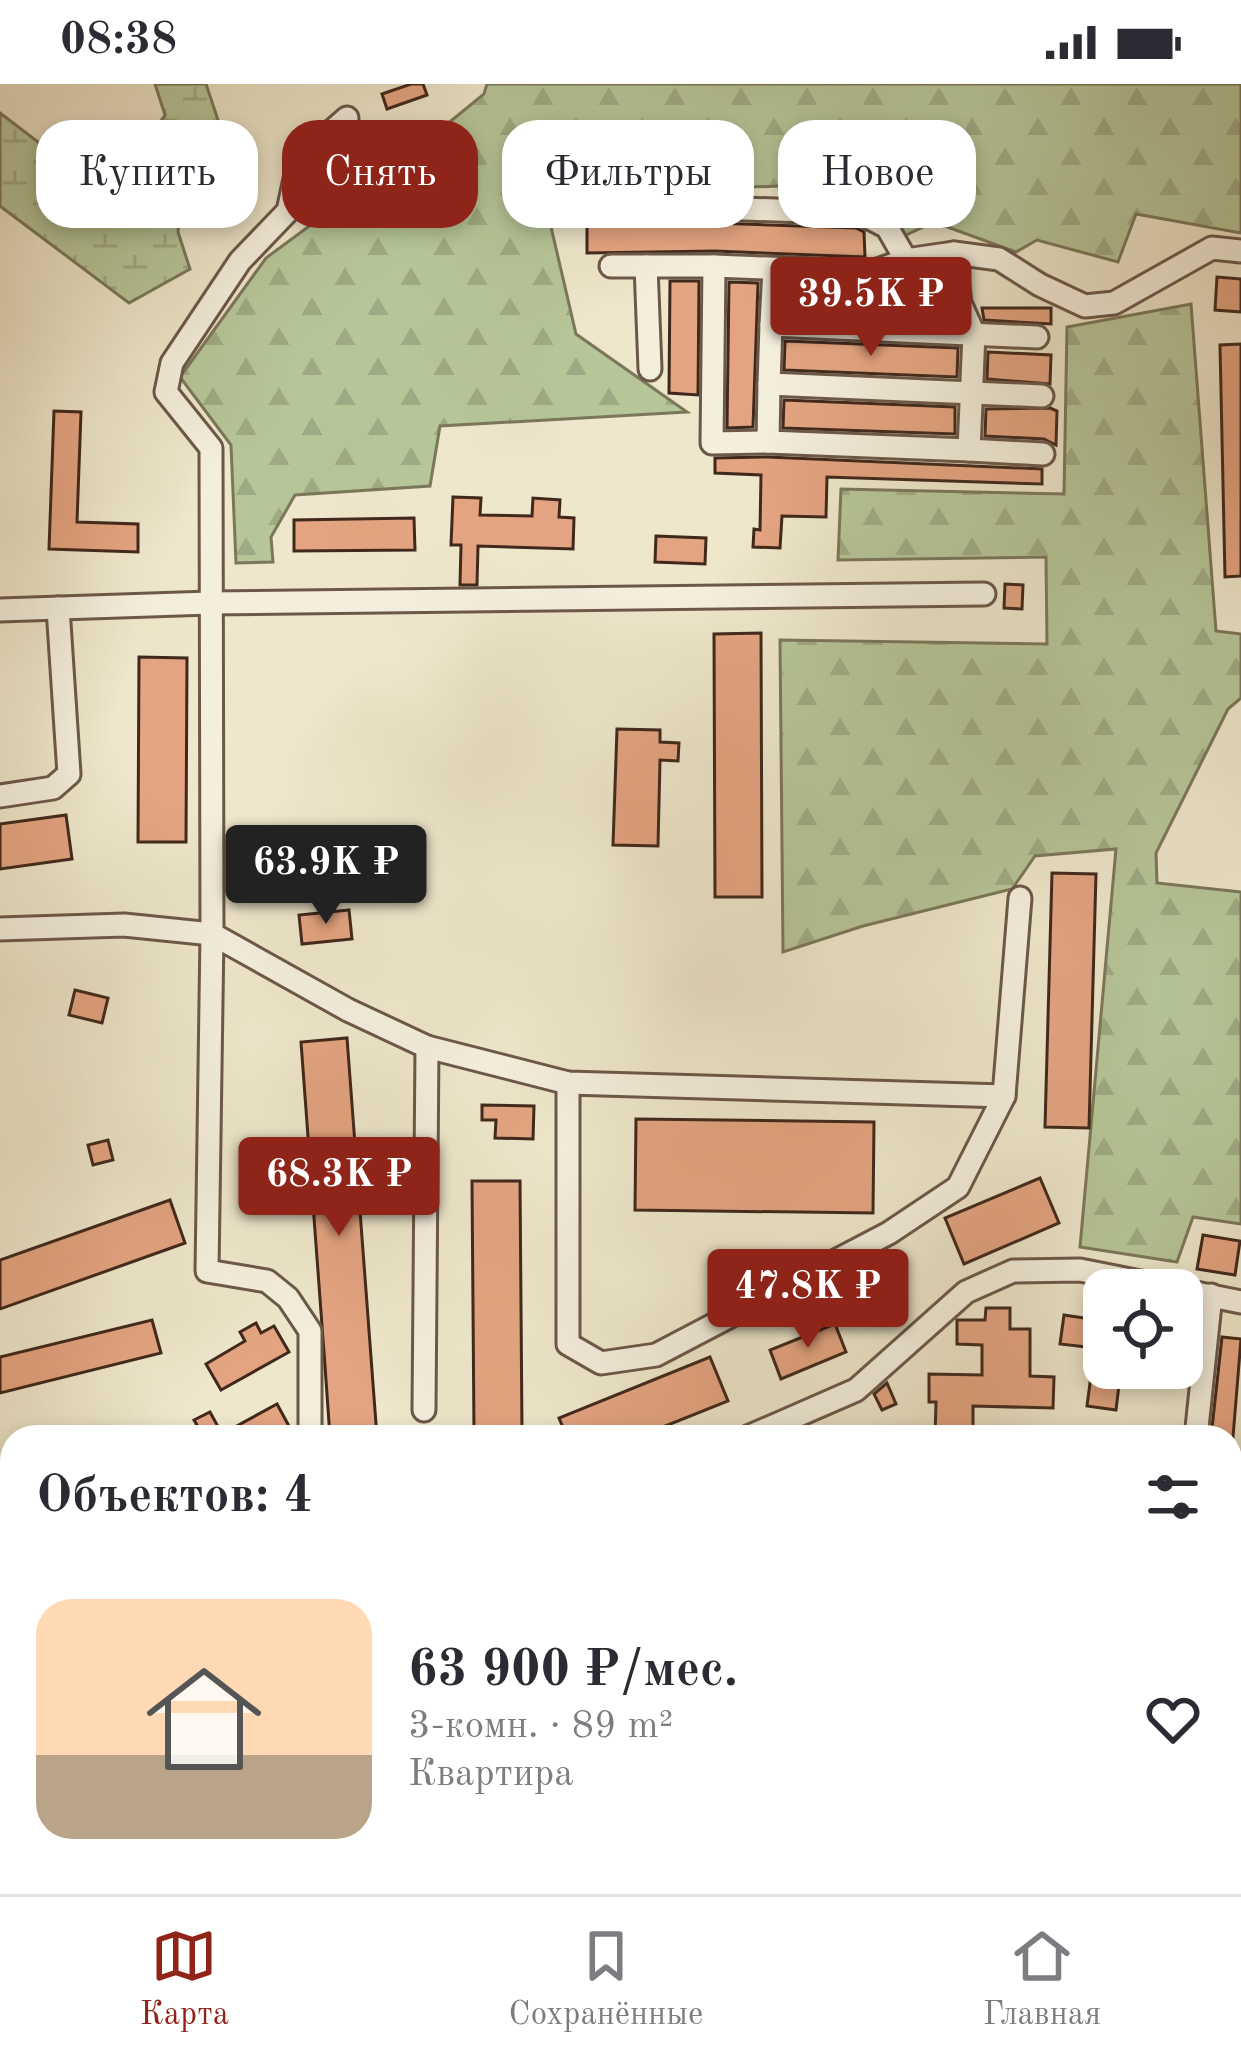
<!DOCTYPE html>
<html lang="ru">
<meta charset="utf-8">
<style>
body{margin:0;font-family:"Old Standard TT",serif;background:#f2f2f3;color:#2b2b33;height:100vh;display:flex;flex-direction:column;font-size:45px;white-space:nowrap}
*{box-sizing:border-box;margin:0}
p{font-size:39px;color:#7c7c81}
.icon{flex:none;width:66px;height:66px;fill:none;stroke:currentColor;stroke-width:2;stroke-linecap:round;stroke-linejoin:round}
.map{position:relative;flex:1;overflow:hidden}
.drawer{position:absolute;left:0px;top:1341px;width:1242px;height:471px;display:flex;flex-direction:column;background:#fff;border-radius:36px 36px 0 0;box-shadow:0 6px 18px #0003}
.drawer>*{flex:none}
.hud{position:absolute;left:36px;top:36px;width:1170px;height:108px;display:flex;gap:24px}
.controls{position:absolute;left:1083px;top:1185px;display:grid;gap:24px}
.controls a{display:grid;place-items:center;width:120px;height:120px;border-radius:24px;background:#fff;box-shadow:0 6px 18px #0003;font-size:60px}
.price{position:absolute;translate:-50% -102px;padding:0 27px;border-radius:12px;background:#8f2418;color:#fff;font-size:39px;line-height:78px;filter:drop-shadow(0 3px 6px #0008)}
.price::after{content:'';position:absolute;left:50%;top:72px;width:36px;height:27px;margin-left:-18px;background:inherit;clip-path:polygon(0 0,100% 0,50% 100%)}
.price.on{background:#222;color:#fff}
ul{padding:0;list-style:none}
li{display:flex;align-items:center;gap:36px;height:300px;padding:0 36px}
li+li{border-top:3px solid #e1e1e2}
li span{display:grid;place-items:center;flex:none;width:336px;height:240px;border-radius:36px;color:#555}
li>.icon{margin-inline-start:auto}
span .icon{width:144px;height:144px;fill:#fffc;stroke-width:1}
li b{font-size:51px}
h2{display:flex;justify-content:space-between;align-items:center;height:144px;padding:0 36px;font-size:51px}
.tag{padding:0 42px;border-radius:36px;background:#fff;box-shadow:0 6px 18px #0003;font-size:42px;line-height:108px}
.tag.on{background:#8f2418;color:#fff}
.status{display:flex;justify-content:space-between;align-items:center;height:84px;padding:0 60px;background:#fff;direction:ltr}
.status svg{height:33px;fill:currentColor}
.tab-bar{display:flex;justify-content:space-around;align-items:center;height:168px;border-top:3px solid #e1e1e2;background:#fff;font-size:33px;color:#7c7c81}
.tab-bar a{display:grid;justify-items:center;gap:6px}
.tab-bar .on{color:#8f2418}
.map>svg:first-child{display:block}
.green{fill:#b6c699;stroke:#7b775a;stroke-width:3}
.forest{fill:url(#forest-firs);stroke:#7b775a;stroke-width:3}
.wetland{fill:url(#wetland-marsh);stroke:#7b775a;stroke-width:3}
.building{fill:#e4a481;stroke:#40281c;stroke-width:3}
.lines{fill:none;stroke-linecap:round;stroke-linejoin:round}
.minor-casing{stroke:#6c5848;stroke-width:27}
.minor{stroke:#f4efdd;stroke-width:21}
</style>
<div class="status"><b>08:38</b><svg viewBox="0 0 49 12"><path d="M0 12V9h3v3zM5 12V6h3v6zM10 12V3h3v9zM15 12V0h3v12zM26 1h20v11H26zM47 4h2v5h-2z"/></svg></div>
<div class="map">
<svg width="1241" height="1810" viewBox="0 0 1241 1810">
<defs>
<pattern id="forest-firs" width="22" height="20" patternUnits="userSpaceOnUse" patternTransform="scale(3)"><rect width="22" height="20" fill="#b6c699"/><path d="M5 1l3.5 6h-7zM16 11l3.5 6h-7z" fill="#9eaa83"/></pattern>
<pattern id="wetland-marsh" width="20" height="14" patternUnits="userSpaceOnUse" patternTransform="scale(3)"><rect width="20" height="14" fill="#b6c699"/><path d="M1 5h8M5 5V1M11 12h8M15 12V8" fill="none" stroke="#9eaa83"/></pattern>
</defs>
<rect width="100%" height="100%" fill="#eee7cb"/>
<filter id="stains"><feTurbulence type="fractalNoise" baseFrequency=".00167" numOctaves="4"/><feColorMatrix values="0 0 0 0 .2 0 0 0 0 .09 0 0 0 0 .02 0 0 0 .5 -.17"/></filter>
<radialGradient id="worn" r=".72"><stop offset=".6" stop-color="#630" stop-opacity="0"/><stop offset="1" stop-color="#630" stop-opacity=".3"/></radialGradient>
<path class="green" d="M315,1800H536L541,1810H319Z"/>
<g class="forest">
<path d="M487,0H1241V149L1136,130L1118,178L1037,156L1016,168L934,138L904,152L861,114L848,128L780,102L557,110L548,130L576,250L687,328L440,342L430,402L295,411L271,453L273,478L236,479L231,361L180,293L266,174L446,41L484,10Z"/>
<path d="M1191,220L1216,547L1241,550V614L1228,625L1156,769L1157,799L1241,808V1140L1193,1133L1177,1178L1080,1163L1116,765L1035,772L1012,805L863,842L783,868L780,556L1047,560L1046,473L838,476L841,405L1064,410L1067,243Z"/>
</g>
<path class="wetland" d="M155,0H206L219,39L186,64L178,148L190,185L129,219L0,122V29L63,77L66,104L112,125L140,67L165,31Z"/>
<g class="building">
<path d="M411,0H423L427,11L387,25L382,10Z"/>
<path d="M656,137L856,144L864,148L865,173L715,167L587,169V138Z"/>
<path d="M1217,193L1241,195V228L1215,226Z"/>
<path d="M670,197H699L698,311L669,309Z"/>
<path d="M729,198L758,199L753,343L727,344Z"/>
<path d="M788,200L938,203V233L787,227Z"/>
<path d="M982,224H1051V240L984,236Z"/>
<path d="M785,257L958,264L957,293L784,286Z"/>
<path d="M1241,260V492L1225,493L1220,261Z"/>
<path d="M988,268L1051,271L1050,300L987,295Z"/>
<path d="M784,316L955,323V350L783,344Z"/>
<path d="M1050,324L1057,327L1056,361L1044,355L985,352L986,325Z"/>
<path d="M54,327L81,328L77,438L138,440V468L49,465Z"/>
<path d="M768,373L1042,385V400L827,393L826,433L782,432L780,464L753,463L754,445L760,446L761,391L715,389V374Z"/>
<path d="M453,413L481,414L480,431L532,432L533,414L560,416L559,433L574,434L573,465L478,462L477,501H460L461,461H451Z"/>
<path d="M414,434L415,466L294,467V436Z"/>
<path d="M656,452L706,454L705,480L655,478Z"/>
<path d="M1005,500L1023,501L1022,525L1004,524Z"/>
<path d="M761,549L762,813H715L714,550Z"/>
<path d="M139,573L187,574L186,758H138Z"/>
<path d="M617,645L660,646V658L679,659L678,677L660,676L658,762L613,761Z"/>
<path d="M66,731L72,775L0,785V740Z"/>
<path d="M1052,789L1096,790L1089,1044L1045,1043Z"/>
<path d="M349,826L352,855L302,860L299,831Z"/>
<path d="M75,906L108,914L102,939L69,931Z"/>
<path d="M347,954L377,1353H330L325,1282L301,958Z"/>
<path d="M482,1021L534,1022L533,1055L495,1054L496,1036H482Z"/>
<path d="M636,1035L874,1038L873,1129L635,1126Z"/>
<path d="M108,1056L113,1076L93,1081L88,1061Z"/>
<path d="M1040,1094L1059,1139L964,1180L945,1134Z"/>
<path d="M472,1097H520L522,1347L474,1348Z"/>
<path d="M170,1116L185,1159L0,1225V1176Z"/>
<path d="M1203,1151L1240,1157L1235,1191L1197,1185Z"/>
<path d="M986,1224H1010V1245H1030V1292L1054,1293L1053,1324L973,1322V1353H935L936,1318H929V1290L982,1291V1261L957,1260V1236H985Z"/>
<path d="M1064,1231L1104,1237V1265L1060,1260Z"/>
<path d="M152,1236L161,1269L0,1309V1273Z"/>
<path d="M256,1239L261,1249L274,1242L289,1268L221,1306L206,1280L245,1257L240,1248Z"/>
<path d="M835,1240L846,1268L781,1295L770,1266Z"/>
<path d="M1222,1253L1241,1255L1233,1353H1211Z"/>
<path d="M710,1273L728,1317L638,1353H567L559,1334Z"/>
<path d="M1092,1284H1121L1116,1326L1087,1322Z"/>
<path d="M887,1299L896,1320L882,1326L874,1310Z"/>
<path d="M277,1320L290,1344L273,1353H175L197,1341L194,1336L210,1328L222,1350Z"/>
</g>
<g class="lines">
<defs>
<g id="minor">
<path d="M603,120L860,129L887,143L906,176"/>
<path d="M611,182H714L712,359L768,358"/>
<path d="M646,182L650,285"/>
<path d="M714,182L872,188L906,176L954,169"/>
<path d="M771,241L774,185"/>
<path d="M769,300L771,241L1037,253"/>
<path d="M969,366L768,358L769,300L1042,312"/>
<path d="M1043,370L969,366L974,250L960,219L954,169L999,175L1040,201L1085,222L1114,219L1212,164L1241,167"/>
<path d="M0,526L210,519L984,510"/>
<path d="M0,712L53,704L69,690L58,524"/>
<path d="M0,845L124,841L212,850L348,926L427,963L568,999L1004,1012"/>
<path d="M568,999V1260L601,1279L656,1271L889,1149L958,1103L1004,1012L1020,814"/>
<path d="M424,1326L427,963"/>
<path d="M310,1353V1247L288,1214L267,1197L207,1187L212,850L211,364L166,308L172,279L240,177L288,127L299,76L347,34"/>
<path d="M748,1353L856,1306L966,1208L1013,1187L1080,1186L1241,1218"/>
<path d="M1196,1353L1211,1211"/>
<path d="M0,1651L12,1647"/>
<path d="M1230,1729L1241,1736"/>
<path d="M272,1800L276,1810"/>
<path d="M667,1800L673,1810"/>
<path d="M1008,1800L1011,1810"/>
</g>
</defs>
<use href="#minor" class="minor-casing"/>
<use href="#minor" class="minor"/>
</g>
<rect width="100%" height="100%" filter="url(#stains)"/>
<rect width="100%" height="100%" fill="url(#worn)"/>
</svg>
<div class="controls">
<a><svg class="icon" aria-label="locate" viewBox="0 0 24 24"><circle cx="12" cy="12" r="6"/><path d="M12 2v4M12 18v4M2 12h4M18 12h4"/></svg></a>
</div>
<b class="price" style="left:871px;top:275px">39.5K ₽</b>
<b class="price on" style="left:326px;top:843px">63.9K ₽</b>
<b class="price" style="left:339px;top:1155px">68.3K ₽</b>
<b class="price" style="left:808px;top:1267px">47.8K ₽</b>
<div class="hud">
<a class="tag">Купить</a>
<a class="tag on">Снять</a>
<a class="tag">Фильтры</a>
<a class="tag">Новое</a>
</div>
<section class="drawer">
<h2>Объектов: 4<svg class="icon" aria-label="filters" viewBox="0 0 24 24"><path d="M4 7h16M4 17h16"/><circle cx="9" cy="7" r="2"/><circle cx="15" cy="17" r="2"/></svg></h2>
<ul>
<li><span style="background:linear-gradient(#ffd9b3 65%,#b9a48a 0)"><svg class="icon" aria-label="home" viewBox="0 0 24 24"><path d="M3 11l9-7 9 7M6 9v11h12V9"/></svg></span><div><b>63 900 ₽/мес.</b><p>3-комн. · 89 m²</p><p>Квартира</p></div><svg class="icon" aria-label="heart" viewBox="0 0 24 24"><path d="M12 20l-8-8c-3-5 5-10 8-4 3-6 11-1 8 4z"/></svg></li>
</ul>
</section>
</div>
<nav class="tab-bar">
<a class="on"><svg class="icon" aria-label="map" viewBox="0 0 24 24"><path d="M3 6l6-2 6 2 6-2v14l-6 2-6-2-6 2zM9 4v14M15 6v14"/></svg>Карта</a>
<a><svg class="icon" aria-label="saved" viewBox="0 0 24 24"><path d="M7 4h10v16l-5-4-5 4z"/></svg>Сохранённые</a>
<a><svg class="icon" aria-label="home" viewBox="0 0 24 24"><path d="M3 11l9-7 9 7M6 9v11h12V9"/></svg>Главная</a>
</nav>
